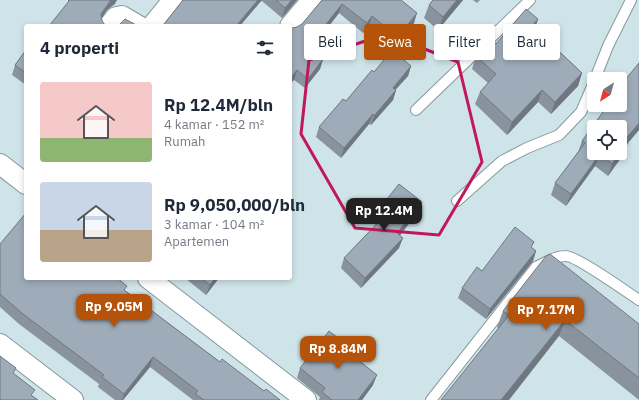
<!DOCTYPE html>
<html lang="id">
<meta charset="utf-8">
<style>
body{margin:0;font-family:"IBM Plex Sans",sans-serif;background:#f6f6f7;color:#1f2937;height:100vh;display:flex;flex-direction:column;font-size:15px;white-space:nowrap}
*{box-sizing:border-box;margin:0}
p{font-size:13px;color:#747a83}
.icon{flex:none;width:22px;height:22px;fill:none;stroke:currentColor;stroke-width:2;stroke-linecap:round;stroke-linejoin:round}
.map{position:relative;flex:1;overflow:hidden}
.drawer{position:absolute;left:24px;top:24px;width:268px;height:256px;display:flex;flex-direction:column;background:#fff;border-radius:4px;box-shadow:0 2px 6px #0003}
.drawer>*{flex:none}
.banner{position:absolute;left:304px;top:24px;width:275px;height:36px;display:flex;gap:8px}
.needle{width:26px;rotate:216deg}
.buttons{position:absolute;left:587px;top:72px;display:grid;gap:8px}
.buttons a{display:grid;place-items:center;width:40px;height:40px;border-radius:4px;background:#fff;box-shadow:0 2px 6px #0003;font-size:20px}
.price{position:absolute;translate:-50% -34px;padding:0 9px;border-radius:8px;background:#b45309;color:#fff;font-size:13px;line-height:26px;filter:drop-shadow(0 1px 2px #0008)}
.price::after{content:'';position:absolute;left:50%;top:24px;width:12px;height:9px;margin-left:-6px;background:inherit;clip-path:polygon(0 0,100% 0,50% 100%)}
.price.current{background:#222;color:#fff}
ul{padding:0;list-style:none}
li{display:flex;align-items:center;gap:12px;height:100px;padding:0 16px}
li span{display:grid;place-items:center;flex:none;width:112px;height:80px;border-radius:4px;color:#555}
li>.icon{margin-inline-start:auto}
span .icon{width:48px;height:48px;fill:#fffc;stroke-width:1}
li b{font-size:17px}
h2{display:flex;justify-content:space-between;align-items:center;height:48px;padding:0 16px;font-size:17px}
.chip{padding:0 14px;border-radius:4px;background:#fff;box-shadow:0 2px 6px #0003;font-size:14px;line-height:36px}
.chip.current{background:#b45309;color:#fff}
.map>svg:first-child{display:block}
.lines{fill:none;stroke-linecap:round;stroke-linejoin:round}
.service-casing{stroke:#85989d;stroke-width:12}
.minor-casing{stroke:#85989d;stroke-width:22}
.service{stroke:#fff;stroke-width:10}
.minor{stroke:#fff;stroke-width:20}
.wall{fill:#88939e}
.shaded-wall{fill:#6f7881}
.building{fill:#9eabb8;stroke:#6f7881;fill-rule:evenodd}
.marked{fill:none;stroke:#c2185b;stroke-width:3;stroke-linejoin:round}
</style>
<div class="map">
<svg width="639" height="400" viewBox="0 0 639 400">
<rect width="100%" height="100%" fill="#cfe4e9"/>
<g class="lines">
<defs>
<g id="service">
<path d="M595,79L608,46L631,0"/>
<path d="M416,110L530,0"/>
<path d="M457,201L502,161L527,148L559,135L581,112L594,82"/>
<path d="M431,400L536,267C545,263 554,256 565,256C575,255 627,292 639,300"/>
</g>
<g id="minor">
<path d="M109,26L116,17L122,16L139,26"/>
<path d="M152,26L173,0"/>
<path d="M290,26L312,0"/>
<path d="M0,164L26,184"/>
<path d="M148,278L306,400"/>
<path d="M0,344L73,400"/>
</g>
</defs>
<use href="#service" class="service-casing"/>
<use href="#minor" class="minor-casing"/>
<use href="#service" class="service"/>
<use href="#minor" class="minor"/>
</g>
<g class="wall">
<path d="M183,0H297L282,18L262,1L164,24Z"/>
<path d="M322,0H401L414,23L394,47L369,26L363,33L339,13L311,49L323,59L320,69L305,88L294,80L292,28L297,27L302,24Z"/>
<path d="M433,0H463L438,30L424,18L429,5Z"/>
<path d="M473,0H480L477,3Z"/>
<path d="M538,19L535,28L582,73L578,86L551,114L538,102L507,135L475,104L480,92L488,83L472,69L476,56L496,44Z"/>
<path d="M26,50V85L12,75L15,65Z"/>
<path d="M639,63V130L627,144L623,155L608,176L595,166L566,206L551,195L555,183L578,152L582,141Z"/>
<path d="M411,66L408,76L395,90H396L393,100L371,125L369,124L341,158L316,137L319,127L346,101L374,72Z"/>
<path d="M422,202L418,212L400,235L399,248L361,288L341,268L344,258L379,222L375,219L379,209Z"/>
<path d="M0,244L26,278L126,291L220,362L264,391L280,400H193L150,367L123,400H115L98,387L99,384L19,324L0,307Z"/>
<path d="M532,248L536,251L533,261L486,319L458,298L462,288L482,271Z"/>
<path d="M185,278H219L206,295Z"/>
<path d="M503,311L639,324V400L559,336L498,328L497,327Z"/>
<path d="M351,348L349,354L373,385L362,400H319L320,397L297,378L300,368Z"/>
</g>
<g class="shaded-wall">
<path d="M111,0H117L115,4L107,10L98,24L101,14Z"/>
<path d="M258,0H262L240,26H236Z"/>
<path d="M292,0H297L282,18L285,8Z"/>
<path d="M457,0H463L438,30L443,17Z"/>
<path d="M342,4L339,13L305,57L308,47Z"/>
<path d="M417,13L414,23L394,47L398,37Z"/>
<path d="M372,16L369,26L363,33L367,23Z"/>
<path d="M538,19L534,32L532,26Z"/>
<path d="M323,59L320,69L305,88L308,79Z"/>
<path d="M411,66L408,76L389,97L393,88Z"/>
<path d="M297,70L294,80L290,84V79Z"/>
<path d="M582,73L578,86L551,114L555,102Z"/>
<path d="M396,90L393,100L371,125L374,116Z"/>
<path d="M542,90L538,102L507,135L512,122Z"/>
<path d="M373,114L369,124L341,158L344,148Z"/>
<path d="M639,123V130L627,144L623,155L608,176L612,164L624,141Z"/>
<path d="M600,154L595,166L566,206L571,194Z"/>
<path d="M422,202L418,212L394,243L397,233Z"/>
<path d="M403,238L399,248L361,288L365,278Z"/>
<path d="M536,251L533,261L486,319L490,309Z"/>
<path d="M215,278H219L206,295L210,285Z"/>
<path d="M565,320L559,336L509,400H501Z"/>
<path d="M153,357L150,367L123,400H122L124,394Z"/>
<path d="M377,375L373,385L362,400H358Z"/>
</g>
<g class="building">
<path d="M68,0H111L101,14L102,21L105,25L107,26H49L69,1Z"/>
<path d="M183,0H258L236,26H161L164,24Z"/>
<path d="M276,0H292L285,8Z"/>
<path d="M322,0H401L417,13L398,37L372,16L367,23L342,4L308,47L323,59L308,79L297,70L290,79V27L292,28L297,27L302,24Z"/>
<path d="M433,0H457L443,17L429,5Z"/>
<path d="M526,9L538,19L532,26L582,73L555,102L542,90L512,122L480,92L496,74L476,56L492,40L496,44Z"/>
<path d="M125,19L138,26H118Z"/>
<path d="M26,50V73L15,65Z"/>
<path d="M392,50L411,66L393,88L396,90L374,116L373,114L344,148L319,127L343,99L346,101L372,70L374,72Z"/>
<path d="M639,63V123L624,141L628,143L612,164L600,154L571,194L555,183L585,143L582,141L608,105H620V86ZM594,127H620V153H594Z"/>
<path d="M399,184L422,202L397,233L403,238L365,278L344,258L386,214L379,209Z"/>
<path d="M26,213V278H117L127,286L124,290L220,362L222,359L264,391L266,389L280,400H204L195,394L198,391L153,357L124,394L102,377L104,375L23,314L0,294V244Z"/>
<path d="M515,227L534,242L531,247L536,251L490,309L462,288L477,267L482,271Z"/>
<path d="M550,254L639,324V378L565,320L501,400H441L509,315L503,311L546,256Z"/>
<path d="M201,278H215L210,285Z"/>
<path d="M329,331L351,348L348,352L377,375L358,400H332L322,392L325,388L300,368Z"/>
<path d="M0,356L16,368L13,373L35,390L31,395L38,400H0Z"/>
</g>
<path class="marked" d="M386,34L458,62L482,162L439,235L355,228L301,134L309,60Z"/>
</svg>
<div class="buttons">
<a><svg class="needle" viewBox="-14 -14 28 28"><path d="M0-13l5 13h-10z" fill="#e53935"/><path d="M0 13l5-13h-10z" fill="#747a83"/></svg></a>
<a><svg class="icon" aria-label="locate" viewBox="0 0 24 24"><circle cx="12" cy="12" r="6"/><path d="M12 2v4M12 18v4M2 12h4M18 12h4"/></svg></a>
</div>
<b class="price current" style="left:384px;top:232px">Rp 12.4M</b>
<b class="price" style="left:114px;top:328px">Rp 9.05M</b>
<b class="price" style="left:546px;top:331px">Rp 7.17M</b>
<b class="price" style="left:338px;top:370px">Rp 8.84M</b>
<div class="banner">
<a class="chip">Beli</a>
<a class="chip current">Sewa</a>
<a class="chip">Filter</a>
<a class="chip">Baru</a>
</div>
<section class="drawer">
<h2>4 properti<svg class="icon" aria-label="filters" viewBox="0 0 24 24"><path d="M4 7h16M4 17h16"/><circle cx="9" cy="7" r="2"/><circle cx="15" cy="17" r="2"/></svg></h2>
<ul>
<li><span style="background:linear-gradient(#f6c9c9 70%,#8fb573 0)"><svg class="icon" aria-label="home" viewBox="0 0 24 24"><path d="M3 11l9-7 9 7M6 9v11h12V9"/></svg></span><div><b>Rp 12.4M/bln</b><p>4 kamar · 152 m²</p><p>Rumah</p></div></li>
<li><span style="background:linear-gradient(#c9d6e8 60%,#b9a48a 0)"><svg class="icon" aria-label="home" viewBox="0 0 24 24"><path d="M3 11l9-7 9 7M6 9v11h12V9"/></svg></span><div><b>Rp 9,050,000/bln</b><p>3 kamar · 104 m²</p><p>Apartemen</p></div></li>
</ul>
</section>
</div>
